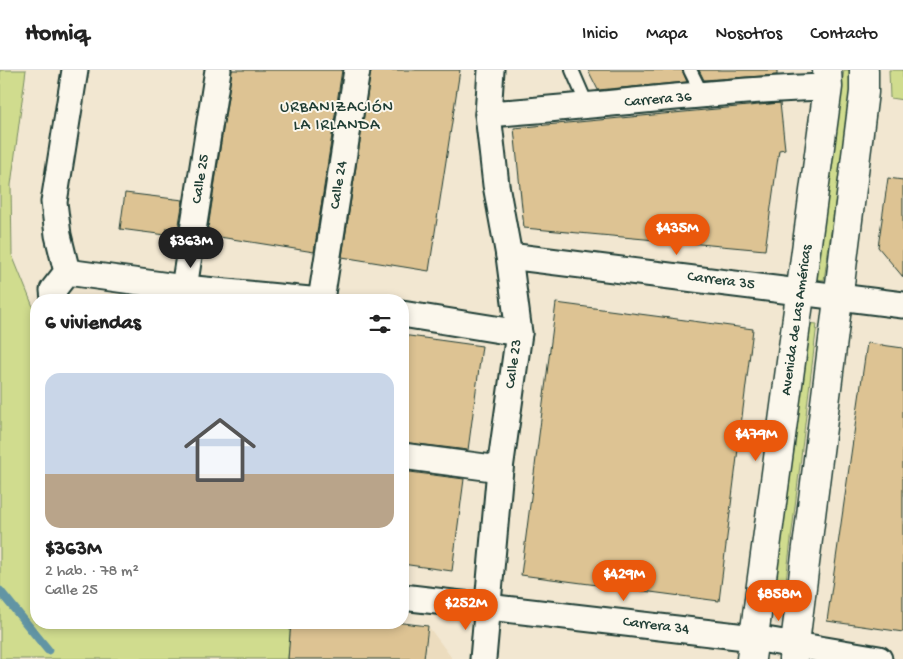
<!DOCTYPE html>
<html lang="es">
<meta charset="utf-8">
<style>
body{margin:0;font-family:"Gochi Hand",sans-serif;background:#f6f6f6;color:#222;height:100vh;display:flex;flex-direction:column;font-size:19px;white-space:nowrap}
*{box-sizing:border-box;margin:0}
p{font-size:16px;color:#767676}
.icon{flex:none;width:28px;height:28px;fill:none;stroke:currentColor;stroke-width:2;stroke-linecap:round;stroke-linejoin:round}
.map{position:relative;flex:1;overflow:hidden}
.details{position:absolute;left:30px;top:224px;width:379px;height:335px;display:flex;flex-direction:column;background:#fff;border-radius:20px;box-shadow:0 2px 8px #0003}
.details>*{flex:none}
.price{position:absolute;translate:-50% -42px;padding:0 11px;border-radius:18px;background:#ea580c;color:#fff;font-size:16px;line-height:32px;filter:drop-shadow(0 1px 2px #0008)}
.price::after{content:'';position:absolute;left:50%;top:30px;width:15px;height:11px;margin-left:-8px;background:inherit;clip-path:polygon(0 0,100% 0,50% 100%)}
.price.current{background:#222;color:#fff}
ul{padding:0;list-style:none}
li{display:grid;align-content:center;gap:10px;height:265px;padding:0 15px}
li span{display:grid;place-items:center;height:155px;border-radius:15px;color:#555}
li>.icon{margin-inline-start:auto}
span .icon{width:90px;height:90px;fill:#fffc;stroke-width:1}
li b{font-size:21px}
h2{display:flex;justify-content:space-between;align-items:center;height:60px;padding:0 15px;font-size:21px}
header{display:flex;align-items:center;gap:30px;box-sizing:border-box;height:70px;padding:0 25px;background:#fff;border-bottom:1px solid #e0e0e0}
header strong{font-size:24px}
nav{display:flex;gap:28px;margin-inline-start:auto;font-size:18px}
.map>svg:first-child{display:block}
.built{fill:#ecdcbe}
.green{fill:#d0dc8e;stroke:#788c61}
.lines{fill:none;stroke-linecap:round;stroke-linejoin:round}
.stream{stroke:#6295a4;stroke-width:9}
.building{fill:#ddc393;stroke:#1f3d34}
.service-casing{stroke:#1f3d34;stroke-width:16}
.minor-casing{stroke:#1f3d34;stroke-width:29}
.secondary-casing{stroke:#1f3d34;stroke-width:31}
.service{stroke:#fbf7ec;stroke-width:12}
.minor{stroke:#fbf7ec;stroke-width:25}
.secondary{stroke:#fbf7ec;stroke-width:28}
.labels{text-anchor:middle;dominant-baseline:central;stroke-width:4;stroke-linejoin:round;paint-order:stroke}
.street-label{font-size:15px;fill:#1f3d34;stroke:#fbf7ec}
.neighbourhood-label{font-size:16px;letter-spacing:1px;fill:#1f3d34;stroke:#fbf7ec}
</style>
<header>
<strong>Homiq</strong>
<nav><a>Inicio</a><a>Mapa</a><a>Nosotros</a><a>Contacto</a></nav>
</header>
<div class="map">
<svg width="903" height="589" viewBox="0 0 903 589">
<rect width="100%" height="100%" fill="#f2e7d1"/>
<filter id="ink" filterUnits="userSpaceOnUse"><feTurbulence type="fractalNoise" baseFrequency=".02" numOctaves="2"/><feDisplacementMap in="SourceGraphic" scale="10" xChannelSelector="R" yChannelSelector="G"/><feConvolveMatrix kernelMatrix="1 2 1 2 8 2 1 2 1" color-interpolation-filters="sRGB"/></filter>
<g filter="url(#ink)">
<path class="built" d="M428,556L451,587V589H424Z"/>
<g class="green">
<path d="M0,0H26L11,115L12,185L36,244V552L291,553L288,589H0Z"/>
<path d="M844,0H854V3L824,210L814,209Z"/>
<path d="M889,0H903V30L890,28Z"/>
<path d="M807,253L817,254L782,544L765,542Z"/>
</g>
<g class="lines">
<path class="stream" d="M0,521L48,580"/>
</g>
<g class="building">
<path d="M232,0H342L314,182L207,165Z"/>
<path d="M371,0H460L429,201L342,187Z"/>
<path d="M588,0H682L687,12L598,20Z"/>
<path d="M699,0H777V5L704,10Z"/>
<path d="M780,33L785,79L779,80L765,180L524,158L514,58Z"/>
<path d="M888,108L903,110V207L878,177Z"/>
<path d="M125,123L183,130L178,160L167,158L166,165L120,159Z"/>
<path d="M556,233L753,259L719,531L521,505Z"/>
<path d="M402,265L482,276L468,380L402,372Z"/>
<path d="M867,273L903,278V562L827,551Z"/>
<path d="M402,401L464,409L452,501L402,494Z"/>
<path d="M291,552H394L428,556L424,589H288Z"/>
</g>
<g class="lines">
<defs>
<g id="service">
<path d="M572,0L588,37"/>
<path d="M690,0L703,26"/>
</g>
<g id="minor">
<path d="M488,44C601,36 714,20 828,17"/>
<path d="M509,186L903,235"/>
<path d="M67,202L184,218L310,230"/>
<path d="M184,218L218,0"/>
<path d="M54,230L53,220L67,202L58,165L54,132L75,0"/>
<path d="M321,230L357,0"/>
<path d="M402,244L519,263"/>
<path d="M402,386L500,399"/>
<path d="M402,527L754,568L879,589"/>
<path d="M483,589L500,399L519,263L509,186L496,115L488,44L491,0"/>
</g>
<g id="secondary">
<path d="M751,589L828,17L827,0"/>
<path d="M793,589L864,22V0"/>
</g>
</defs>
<use href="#service" class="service-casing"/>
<use href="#minor" class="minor-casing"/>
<use href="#secondary" class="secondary-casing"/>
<use href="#service" class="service"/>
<use href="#minor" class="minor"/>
<use href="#secondary" class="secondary"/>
</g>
</g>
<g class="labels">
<g class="street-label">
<text transform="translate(658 30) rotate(-5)">Carrera 36</text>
<text transform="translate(201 109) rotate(-81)">Calle 25</text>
<text transform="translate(339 115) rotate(-81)">Calle 24</text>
<text transform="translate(721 211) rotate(7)">Carrera 35</text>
<text transform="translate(797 250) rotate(-82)">Avenida de Las Américas</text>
<text transform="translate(514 294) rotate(-82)">Calle 23</text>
<text transform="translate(656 556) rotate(7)">Carrera 34</text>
</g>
<g class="neighbourhood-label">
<text x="337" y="38">URBANIZACIÓN<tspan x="337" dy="18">LA IRLANDA</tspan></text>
</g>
</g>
</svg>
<b class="price" style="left:677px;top:186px">$435M</b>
<b class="price current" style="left:191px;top:199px">$363M</b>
<b class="price" style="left:756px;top:392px">$479M</b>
<b class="price" style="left:624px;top:532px">$429M</b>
<b class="price" style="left:779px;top:552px">$858M</b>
<b class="price" style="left:466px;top:561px">$252M</b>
<section class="details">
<h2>6 viviendas<svg class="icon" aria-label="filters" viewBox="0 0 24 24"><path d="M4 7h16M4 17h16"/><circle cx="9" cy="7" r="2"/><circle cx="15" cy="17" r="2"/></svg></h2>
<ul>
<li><span style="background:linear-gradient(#c9d6e8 65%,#b9a48a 0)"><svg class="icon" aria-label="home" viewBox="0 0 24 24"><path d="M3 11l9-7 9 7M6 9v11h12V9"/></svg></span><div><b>$363M</b><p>2 hab. · 78 m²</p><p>Calle 25</p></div></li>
</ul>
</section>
</div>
